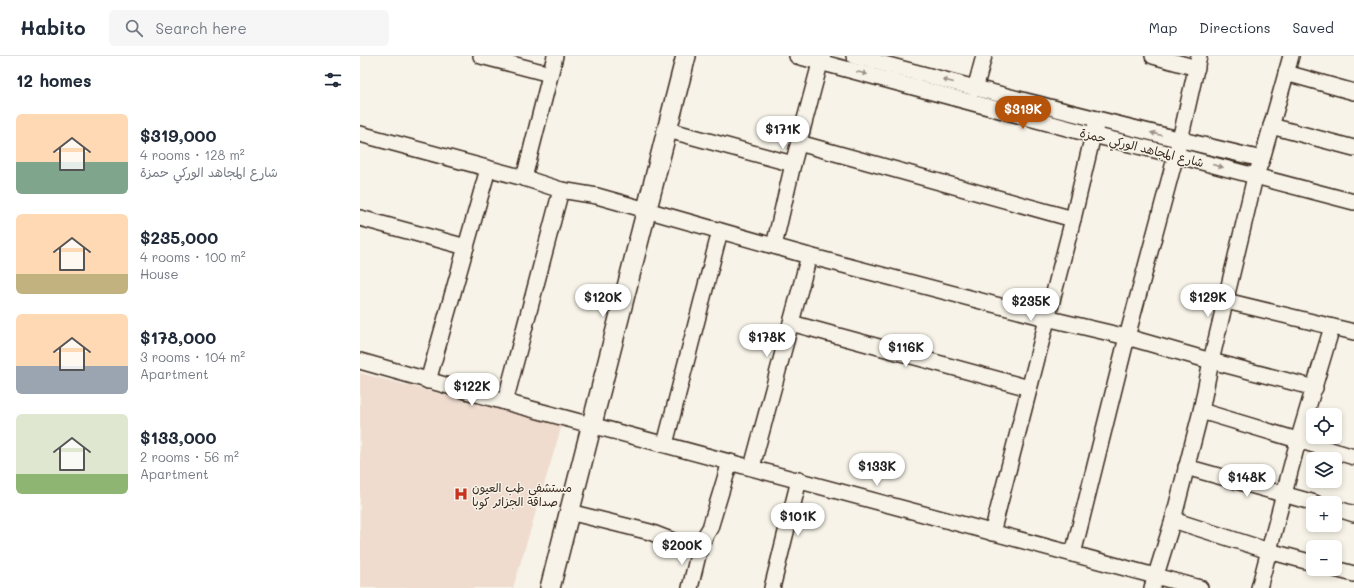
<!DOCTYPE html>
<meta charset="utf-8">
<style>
body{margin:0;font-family:Mali,"Playpen Sans Arabic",sans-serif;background:#f6f6f7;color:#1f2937;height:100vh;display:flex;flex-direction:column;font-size:15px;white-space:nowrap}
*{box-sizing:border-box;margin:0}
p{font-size:13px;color:#747a83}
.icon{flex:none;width:22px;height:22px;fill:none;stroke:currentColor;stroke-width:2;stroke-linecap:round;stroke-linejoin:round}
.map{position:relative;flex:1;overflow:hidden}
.drawer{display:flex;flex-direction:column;background:#fff;width:360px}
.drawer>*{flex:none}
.buttons{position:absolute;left:946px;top:352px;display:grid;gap:8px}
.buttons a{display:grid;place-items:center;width:36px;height:36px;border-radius:6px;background:#fff;box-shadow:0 2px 6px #0003;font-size:20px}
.price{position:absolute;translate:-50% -34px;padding:0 9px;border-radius:14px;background:#fff;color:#222;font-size:13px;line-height:26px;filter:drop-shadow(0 1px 2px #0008)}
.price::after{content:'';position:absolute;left:50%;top:24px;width:12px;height:9px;margin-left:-6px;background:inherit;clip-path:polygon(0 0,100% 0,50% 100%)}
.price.selected{background:#b45309;color:#fff}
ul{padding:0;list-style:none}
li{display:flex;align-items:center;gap:12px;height:100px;padding:0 16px}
li span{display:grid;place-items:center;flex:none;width:112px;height:80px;border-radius:6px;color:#555}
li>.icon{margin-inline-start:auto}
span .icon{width:48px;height:48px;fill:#fffc;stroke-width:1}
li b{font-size:17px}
h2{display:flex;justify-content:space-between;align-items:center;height:48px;padding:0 16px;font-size:17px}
header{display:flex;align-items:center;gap:24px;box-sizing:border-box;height:56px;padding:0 20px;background:#fff;border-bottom:1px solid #e0e1e3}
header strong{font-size:19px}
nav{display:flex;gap:22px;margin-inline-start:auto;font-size:14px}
.search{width:280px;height:36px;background:#f6f6f7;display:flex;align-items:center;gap:10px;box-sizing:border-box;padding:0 14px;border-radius:6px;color:#747a83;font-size:15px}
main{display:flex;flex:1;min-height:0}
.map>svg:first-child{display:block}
.built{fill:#efdccf}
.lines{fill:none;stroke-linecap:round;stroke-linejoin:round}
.minor-casing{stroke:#3b2a1e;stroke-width:18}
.tertiary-casing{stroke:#3b2a1e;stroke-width:22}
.minor{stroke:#f7f3e8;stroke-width:15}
.tertiary{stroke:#f7f3e8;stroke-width:19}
.oneway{fill:#998e83}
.labels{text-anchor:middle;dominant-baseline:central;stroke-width:3;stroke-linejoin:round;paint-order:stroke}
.street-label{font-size:12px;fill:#3b2a1e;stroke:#f7f3e8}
.poi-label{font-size:12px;fill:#3b2a1e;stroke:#f7f3e8;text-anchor:start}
</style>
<header>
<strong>Habito</strong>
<div class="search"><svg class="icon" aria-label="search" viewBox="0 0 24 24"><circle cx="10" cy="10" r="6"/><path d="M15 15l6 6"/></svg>Search here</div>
<nav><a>Map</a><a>Directions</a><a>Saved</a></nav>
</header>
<main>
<section class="drawer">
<h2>12 homes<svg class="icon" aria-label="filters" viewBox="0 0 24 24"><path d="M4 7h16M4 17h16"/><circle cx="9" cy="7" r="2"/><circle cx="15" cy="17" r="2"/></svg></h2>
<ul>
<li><span style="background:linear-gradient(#ffd9b3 60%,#7fa58c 0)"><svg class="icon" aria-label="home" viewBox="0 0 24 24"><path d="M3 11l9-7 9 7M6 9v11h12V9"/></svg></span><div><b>$319,000</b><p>4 rooms · 128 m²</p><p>شارع المجاهد الوركي حمزة</p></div></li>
<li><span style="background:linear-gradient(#ffd9b3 75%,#c2b280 0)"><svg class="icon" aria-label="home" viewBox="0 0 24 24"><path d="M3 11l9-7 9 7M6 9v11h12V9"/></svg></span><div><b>$235,000</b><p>4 rooms · 100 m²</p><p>House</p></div></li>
<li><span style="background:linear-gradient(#ffd9b3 65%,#9aa5b1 0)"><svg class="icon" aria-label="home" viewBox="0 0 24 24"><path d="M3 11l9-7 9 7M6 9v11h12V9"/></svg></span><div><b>$178,000</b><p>3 rooms · 104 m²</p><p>Apartment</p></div></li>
<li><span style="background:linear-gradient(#dfe7d0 75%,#8fb573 0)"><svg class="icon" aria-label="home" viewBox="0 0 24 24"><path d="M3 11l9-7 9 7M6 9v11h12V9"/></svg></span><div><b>$133,000</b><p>2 rooms · 56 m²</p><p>Apartment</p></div></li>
</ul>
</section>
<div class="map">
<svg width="994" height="532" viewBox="0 0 994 532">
<rect width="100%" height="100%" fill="#f7f3e8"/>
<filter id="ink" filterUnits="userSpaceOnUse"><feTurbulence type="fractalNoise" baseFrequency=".025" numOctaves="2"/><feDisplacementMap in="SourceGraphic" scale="8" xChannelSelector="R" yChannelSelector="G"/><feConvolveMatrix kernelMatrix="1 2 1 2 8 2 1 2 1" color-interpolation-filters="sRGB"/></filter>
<g filter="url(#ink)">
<path class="built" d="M0,317L202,369L153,532H0Z"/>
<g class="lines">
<defs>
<g id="minor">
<path d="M121,0L190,18"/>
<path d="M437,0L733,79L815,99L994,146"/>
<path d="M494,0C629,36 765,71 902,103"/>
<path d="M793,0L837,12"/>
<path d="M926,17L994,36"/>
<path d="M615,33L624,0"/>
<path d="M911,70L994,92"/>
<path d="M308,74L433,108"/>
<path d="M0,78L164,122L201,134L237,140L449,200L686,262L767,281L851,305L955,332"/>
<path d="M439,87L713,163"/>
<path d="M164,122L195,0"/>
<path d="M0,162L106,191"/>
<path d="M414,190L433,108L462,0"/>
<path d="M866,245L994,276"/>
<path d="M431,267L669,332"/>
<path d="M0,305L145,346L840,532"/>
<path d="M68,325L128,113"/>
<path d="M145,346L201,134"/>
<path d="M841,355L994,401"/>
<path d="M305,388L360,175"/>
<path d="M392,411L449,200"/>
<path d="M826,411L955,447"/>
<path d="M975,452L994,458"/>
<path d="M209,456L290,476L339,495L342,485L350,472L370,406"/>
<path d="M813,464L909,495L953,507"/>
<path d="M632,477L713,163L733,79L738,63"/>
<path d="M713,498L767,281L820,84L839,0"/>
<path d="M975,513L994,518"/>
<path d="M330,532L339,495"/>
<path d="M412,532L439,424"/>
<path d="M792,532L813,464L841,355L851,305L895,121L902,103L931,0"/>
<path d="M899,532L938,385L972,271"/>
</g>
<path id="tertiary" d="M190,532L326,0"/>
</defs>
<use href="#minor" class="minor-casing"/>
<use href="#tertiary" class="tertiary-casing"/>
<use href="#minor" class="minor"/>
<use href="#tertiary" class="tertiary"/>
</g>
<defs><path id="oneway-solid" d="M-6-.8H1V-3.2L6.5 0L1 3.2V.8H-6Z"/></defs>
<g class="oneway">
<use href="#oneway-solid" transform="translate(502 17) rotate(15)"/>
<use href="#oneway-solid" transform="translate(588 25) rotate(-165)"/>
<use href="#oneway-solid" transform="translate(796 78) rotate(-165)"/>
<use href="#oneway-solid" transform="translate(858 110) rotate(15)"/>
</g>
</g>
<defs>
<symbol id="hospital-bare" viewBox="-9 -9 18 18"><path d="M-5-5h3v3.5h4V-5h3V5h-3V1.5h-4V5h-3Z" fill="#c8321e" stroke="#f7f3e8" stroke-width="2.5" paint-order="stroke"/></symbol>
</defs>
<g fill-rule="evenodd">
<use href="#hospital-bare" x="91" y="428" width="20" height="20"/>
</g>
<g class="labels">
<g class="street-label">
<text transform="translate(782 91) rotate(14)">شارع المجاهد الوركي حمزة</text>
</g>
<g class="poi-label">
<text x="112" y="431">مستشفى طب العيون<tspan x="112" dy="14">صداقة الجزائر كوبا</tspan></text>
</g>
</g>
</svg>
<div class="buttons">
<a><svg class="icon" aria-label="locate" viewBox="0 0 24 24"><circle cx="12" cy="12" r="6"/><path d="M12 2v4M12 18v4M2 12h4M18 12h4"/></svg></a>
<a><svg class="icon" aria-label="layers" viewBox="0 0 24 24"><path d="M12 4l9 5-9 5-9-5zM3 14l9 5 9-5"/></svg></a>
<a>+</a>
<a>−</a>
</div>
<b class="price selected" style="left:663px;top:74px">$319K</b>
<b class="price" style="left:423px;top:94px">$171K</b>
<b class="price" style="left:243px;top:262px">$120K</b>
<b class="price" style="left:848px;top:262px">$129K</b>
<b class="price" style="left:671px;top:266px">$235K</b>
<b class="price" style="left:407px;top:302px">$178K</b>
<b class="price" style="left:546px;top:312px">$116K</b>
<b class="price" style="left:112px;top:351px">$122K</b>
<b class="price" style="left:517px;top:431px">$133K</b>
<b class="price" style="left:887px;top:442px">$148K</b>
<b class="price" style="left:438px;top:481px">$101K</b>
<b class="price" style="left:322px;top:510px">$200K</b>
</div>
</main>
